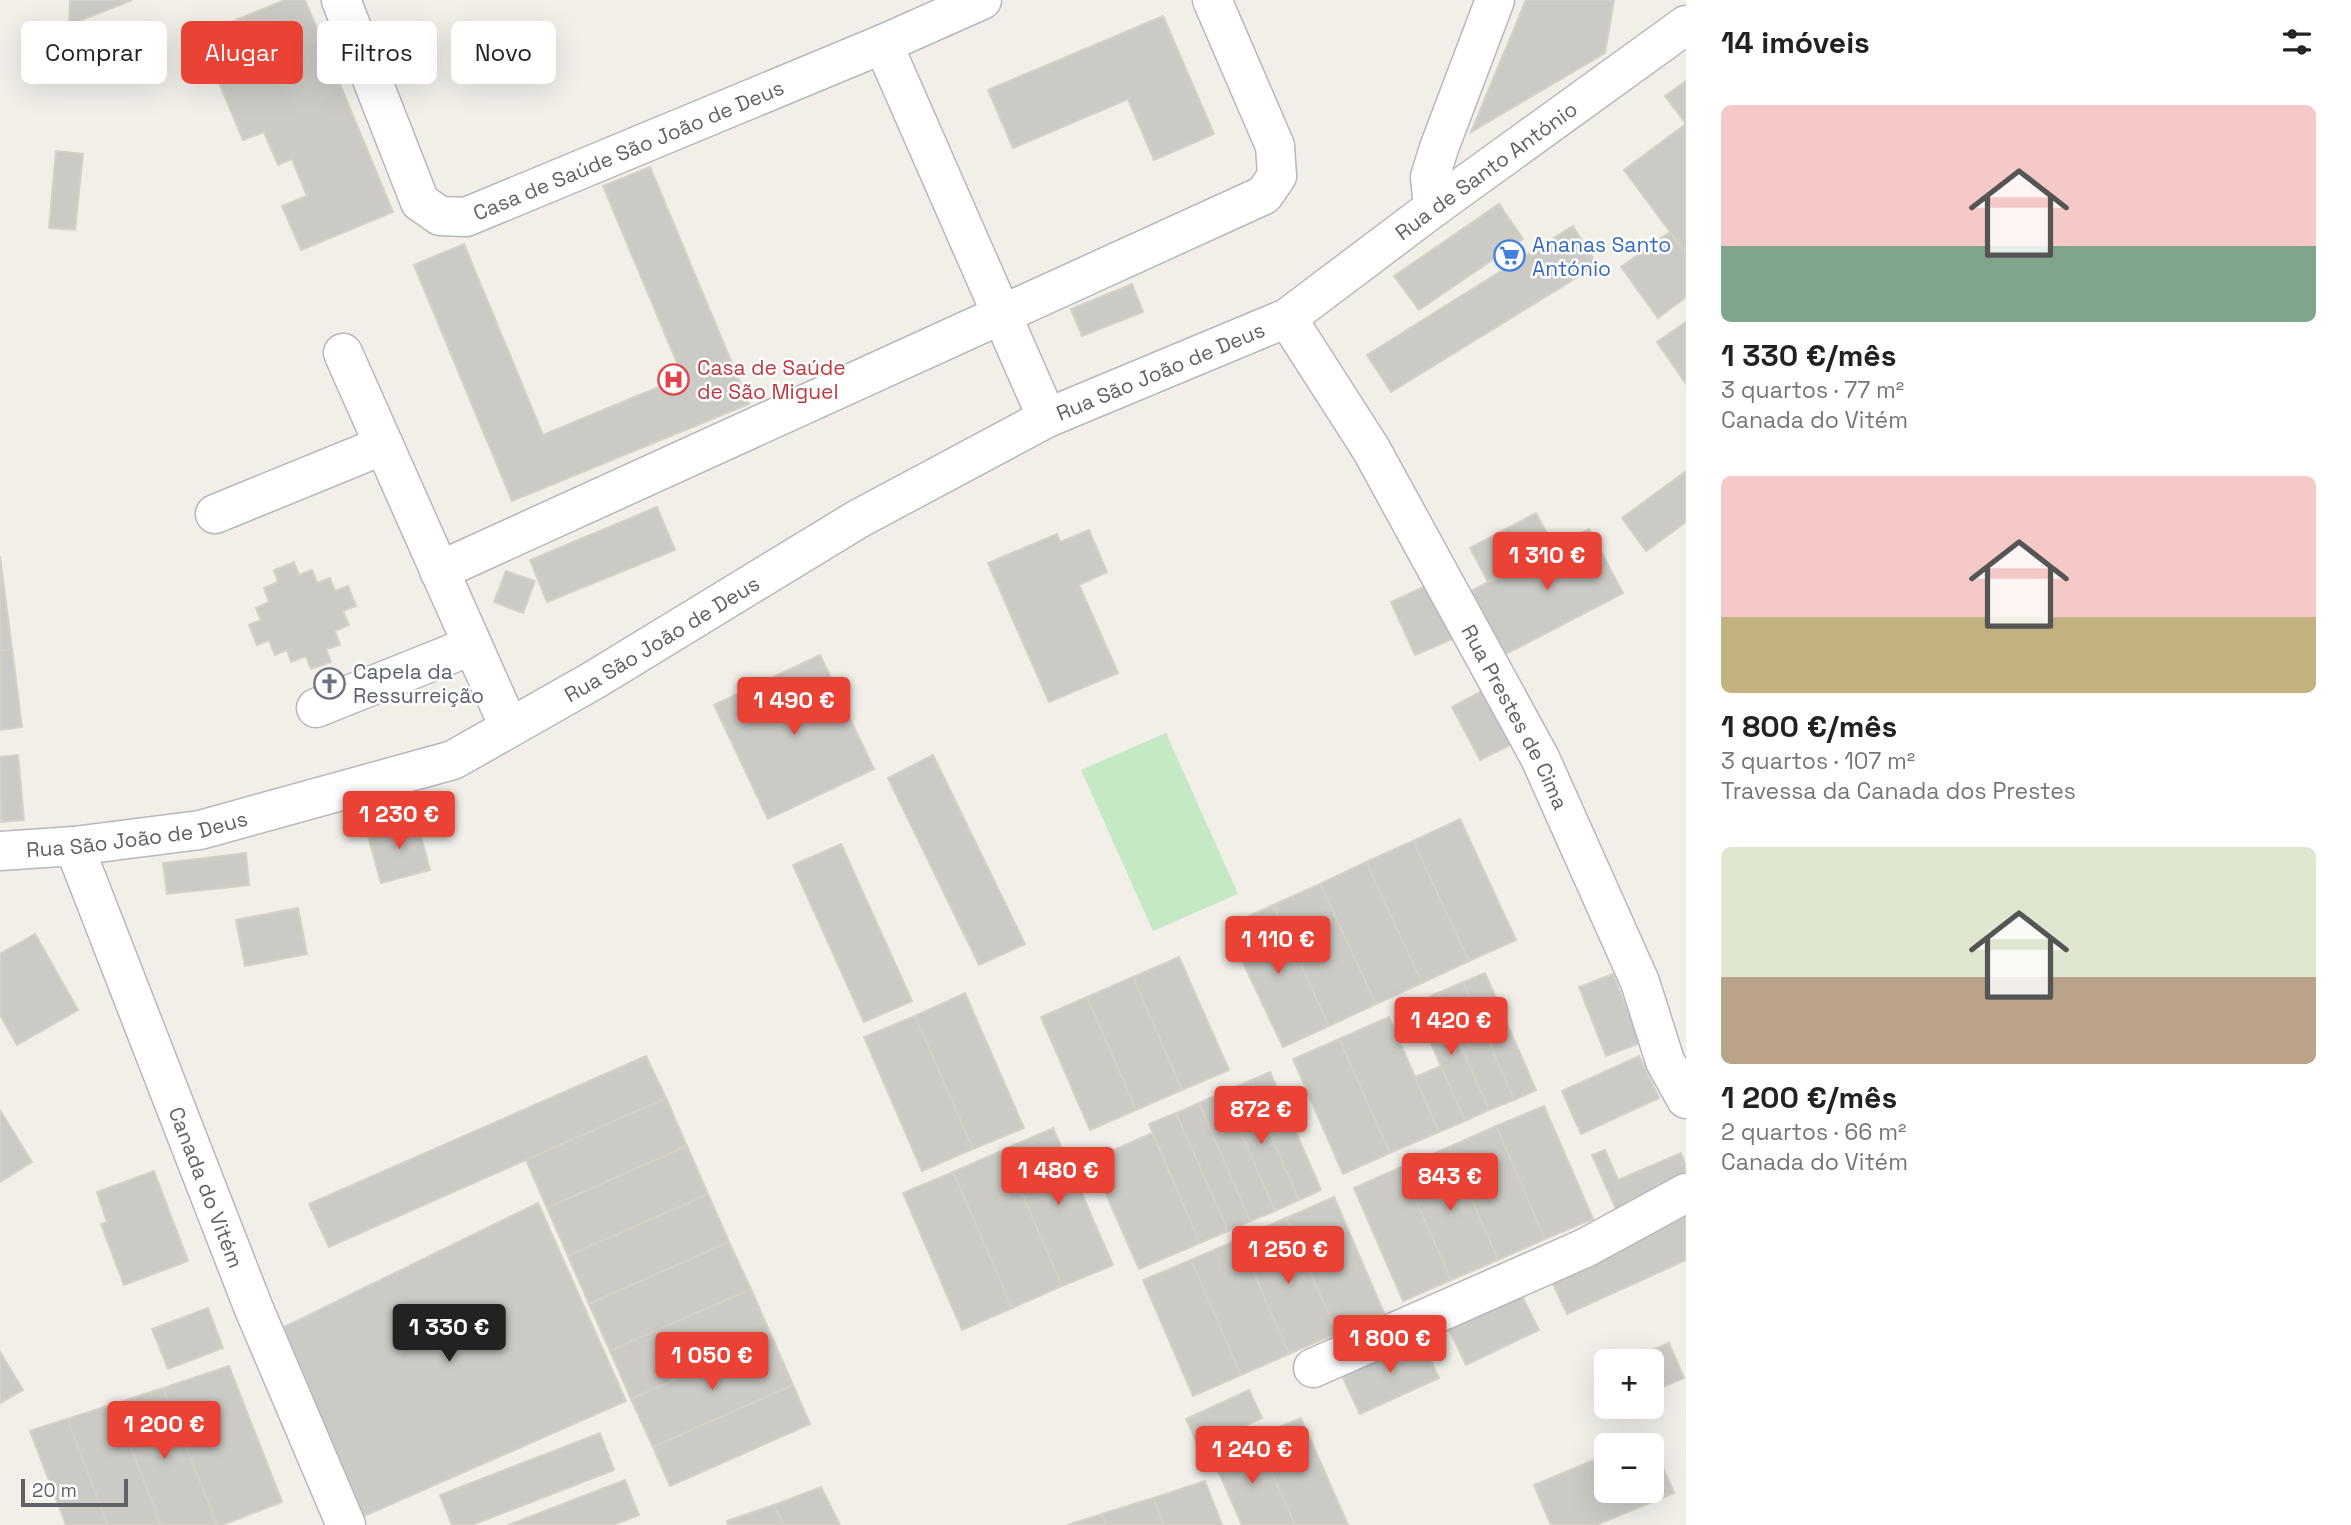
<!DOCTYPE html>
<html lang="pt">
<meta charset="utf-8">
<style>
body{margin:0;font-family:"Space Grotesk",sans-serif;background:#f2f2f2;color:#222;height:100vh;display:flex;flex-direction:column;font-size:26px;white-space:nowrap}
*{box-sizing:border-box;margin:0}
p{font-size:23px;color:#767676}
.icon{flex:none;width:38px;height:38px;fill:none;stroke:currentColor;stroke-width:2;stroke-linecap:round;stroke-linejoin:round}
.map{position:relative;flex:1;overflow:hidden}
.drawer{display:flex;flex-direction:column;background:#fff;width:665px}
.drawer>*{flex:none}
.banner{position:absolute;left:21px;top:21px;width:665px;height:63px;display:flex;gap:14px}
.controls{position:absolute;left:1594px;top:1349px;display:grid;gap:14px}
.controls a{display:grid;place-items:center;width:70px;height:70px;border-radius:10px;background:#fff;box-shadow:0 7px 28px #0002;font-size:35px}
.scale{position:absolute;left:21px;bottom:18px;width:107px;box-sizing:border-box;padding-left:7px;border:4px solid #5f6368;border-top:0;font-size:19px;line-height:24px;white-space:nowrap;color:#5f6368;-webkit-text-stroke:5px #fff;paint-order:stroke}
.price{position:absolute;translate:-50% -60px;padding:0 16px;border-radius:7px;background:#ea4335;color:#fff;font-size:23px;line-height:46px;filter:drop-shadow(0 2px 4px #0008)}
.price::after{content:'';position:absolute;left:50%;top:42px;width:21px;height:16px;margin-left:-10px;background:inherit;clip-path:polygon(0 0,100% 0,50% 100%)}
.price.current{background:#222;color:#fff}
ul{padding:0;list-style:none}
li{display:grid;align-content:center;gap:14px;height:371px;padding:0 35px}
li span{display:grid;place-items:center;height:217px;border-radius:10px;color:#555}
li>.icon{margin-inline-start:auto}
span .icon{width:126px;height:126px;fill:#fffc;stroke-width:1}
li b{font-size:30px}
h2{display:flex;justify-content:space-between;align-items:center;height:84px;padding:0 35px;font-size:30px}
.chip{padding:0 24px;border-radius:10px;background:#fff;box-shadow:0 7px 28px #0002;font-size:24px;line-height:63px}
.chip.current{background:#ea4335;color:#fff}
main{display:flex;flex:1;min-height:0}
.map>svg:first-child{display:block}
.green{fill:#c5e8c5}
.building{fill:#cccac5;stroke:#d6d1c6;stroke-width:2}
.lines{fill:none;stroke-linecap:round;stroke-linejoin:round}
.minor-casing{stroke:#b5b8bc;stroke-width:41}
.minor{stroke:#fff;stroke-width:38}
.labels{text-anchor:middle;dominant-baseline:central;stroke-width:5;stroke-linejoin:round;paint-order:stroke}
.street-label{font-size:21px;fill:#5f6368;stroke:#fff}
.shop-label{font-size:21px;fill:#366cbe;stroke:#fff;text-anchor:start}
.health-label{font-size:21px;fill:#be3a42;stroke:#fff;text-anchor:start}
.worship-label{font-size:21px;fill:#5b616d;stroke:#fff;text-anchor:start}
</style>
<main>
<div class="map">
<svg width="1686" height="1525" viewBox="0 0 1686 1525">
<rect width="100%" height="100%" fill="#f1efe8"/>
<path class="green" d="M1166,733L1238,894L1153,931L1081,770Z"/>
<g class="building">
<path d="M70,0H132L69,25Z"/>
<path d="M285,0H305L393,212L301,250L282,206L307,196L292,159L278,165L264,132L243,140L199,35Z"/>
<path d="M1526,0H1614L1605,53L1471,132Z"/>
<path d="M1163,16L1214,134L1154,160L1128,99L1013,148L988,90Z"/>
<path d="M1686,81V124L1665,96Z"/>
<path d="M1686,124V253L1624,170Z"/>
<path d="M56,151L83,154L75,230L49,228Z"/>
<path d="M650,167L749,404L512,501L414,265L464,244L543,435L683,377L603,186Z"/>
<path d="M1499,204L1523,239L1419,310L1394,276Z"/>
<path d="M1573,226L1597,265L1391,392L1367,355Z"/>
<path d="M1670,232L1686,253V297L1658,318L1621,267Z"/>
<path d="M1132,284L1143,312L1082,336L1071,309Z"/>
<path d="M1686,322V384L1657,342Z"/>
<path d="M1686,471V522L1646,551L1622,518Z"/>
<path d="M657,507L675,550L547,602L530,560Z"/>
<path d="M1536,513L1554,547L1488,582L1470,548Z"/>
<path d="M1589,529L1623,593L1504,655L1471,591Z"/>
<path d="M1089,530L1107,572L1079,585L1118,673L1049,702L988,563L1057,534L1060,542Z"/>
<path d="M0,556L12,649L0,651Z"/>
<path d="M294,562L299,575L312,570L317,583L330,578L335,591L348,586L356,606L343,611L349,625L335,631L340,645L326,649L331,662L311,669L306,656L291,662L287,650L275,655L269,640L257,645L249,625L261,620L256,608L269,602L264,588L278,582L274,570Z"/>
<path d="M506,571L535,581L523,613L494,602Z"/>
<path d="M1430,584L1455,638L1415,655L1391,602Z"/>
<path d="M12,649L22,727L0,730V651Z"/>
<path d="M820,655L874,769L768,819L714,705Z"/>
<path d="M1484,690L1512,744L1480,760L1452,707Z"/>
<path d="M18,755L24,820L1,822L0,757Z"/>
<path d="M933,755L1025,944L979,965L888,778Z"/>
<path d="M416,818L430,870L381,883L367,832Z"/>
<path d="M1460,819L1516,940L1469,961L1413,841Z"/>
<path d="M1413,841L1469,961L1422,983L1366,862Z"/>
<path d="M841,844L912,1001L864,1022L793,865Z"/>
<path d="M246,853L249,885L167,894L163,863Z"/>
<path d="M1366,862L1422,983L1376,1004L1320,884Z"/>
<path d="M1320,884L1376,1004L1329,1026L1273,905Z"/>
<path d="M1273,905L1329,1026L1283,1047L1226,927Z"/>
<path d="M298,908L307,954L245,966L236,920Z"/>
<path d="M35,934L78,1010L17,1045L0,1015V954Z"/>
<path d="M1179,957L1229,1070L1182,1090L1133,977Z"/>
<path d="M1485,973L1536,1090L1514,1100L1463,982Z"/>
<path d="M1613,974L1640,1043L1606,1056L1579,987Z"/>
<path d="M1133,977L1182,1090L1136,1110L1087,997Z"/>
<path d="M1463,982L1514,1100L1489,1110L1438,993Z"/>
<path d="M965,993L1024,1128L973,1149L915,1016Z"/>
<path d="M1438,993L1489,1110L1465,1121L1414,1004Z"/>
<path d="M1087,997L1136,1110L1090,1130L1041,1017Z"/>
<path d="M915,1016L973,1149L922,1171L864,1037Z"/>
<path d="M1389,1017L1439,1132L1390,1153L1339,1039Z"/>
<path d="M1339,1039L1390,1153L1343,1174L1293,1059Z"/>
<path d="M646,1056L666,1098L329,1247L309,1204Z"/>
<path d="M1639,1056L1659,1098L1581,1134L1562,1091Z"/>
<path d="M1441,1066L1465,1121L1439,1132L1415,1077Z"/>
<path d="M1270,1072L1321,1190L1299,1200L1247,1082Z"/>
<path d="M1247,1082L1299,1200L1275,1211L1223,1092Z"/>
<path d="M1223,1092L1275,1211L1250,1221L1199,1103Z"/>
<path d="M666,1098L687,1146L547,1208L526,1160Z"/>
<path d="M1199,1103L1250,1221L1228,1231L1176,1113Z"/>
<path d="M1544,1106L1593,1219L1545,1239L1496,1126Z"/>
<path d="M0,1110L32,1162L0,1182Z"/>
<path d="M1176,1113L1228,1231L1200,1243L1149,1124Z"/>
<path d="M1496,1126L1545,1239L1498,1260L1449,1147Z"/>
<path d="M1053,1128L1113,1265L1062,1286L1003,1150Z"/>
<path d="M1152,1133L1200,1243L1139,1269L1091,1160Z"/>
<path d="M687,1146L708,1194L568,1256L547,1208Z"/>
<path d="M1449,1147L1498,1260L1451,1280L1401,1167Z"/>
<path d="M1003,1150L1062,1286L1012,1308L953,1172Z"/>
<path d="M1605,1150L1618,1180L1681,1153L1686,1166V1179L1616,1209L1592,1155Z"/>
<path d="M1401,1167L1451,1280L1403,1301L1354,1188Z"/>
<path d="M154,1171L188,1261L124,1285L101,1224L107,1222L97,1192Z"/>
<path d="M953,1172L1012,1308L962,1330L903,1193Z"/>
<path d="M708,1194L729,1242L589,1304L568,1256Z"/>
<path d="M1334,1197L1384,1313L1337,1333L1286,1218Z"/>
<path d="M538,1203L626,1401L355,1520L272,1333Z"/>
<path d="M1686,1209V1260L1567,1314L1547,1271Z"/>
<path d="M1286,1218L1337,1333L1289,1354L1239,1239Z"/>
<path d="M1239,1239L1289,1354L1241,1375L1191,1260Z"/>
<path d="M729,1242L751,1289L610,1351L589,1304Z"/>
<path d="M1191,1260L1241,1375L1193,1396L1143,1280Z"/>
<path d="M1518,1288L1539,1330L1466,1365L1446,1323Z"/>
<path d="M751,1289L772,1337L631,1399L610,1351Z"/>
<path d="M208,1308L223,1348L168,1369L152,1329Z"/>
<path d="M1419,1336L1439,1378L1360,1414L1340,1372Z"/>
<path d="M772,1337L793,1385L653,1447L631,1399Z"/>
<path d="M1669,1343L1684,1378L1661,1388L1652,1368V1362H1649L1645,1353Z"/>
<path d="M0,1352L23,1390L0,1403Z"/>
<path d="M229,1366L282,1502L222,1525H217L163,1388Z"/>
<path d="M793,1385L810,1424L670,1486L653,1447Z"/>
<path d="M163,1388L217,1525H161L114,1404Z"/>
<path d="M1249,1390L1262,1418L1199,1447L1186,1419Z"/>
<path d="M114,1404L161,1525H108L67,1419Z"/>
<path d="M1301,1418L1348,1525H1295L1256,1437Z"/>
<path d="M67,1419L108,1525H66L30,1431Z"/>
<path d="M600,1433L614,1470L472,1525H452L440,1495Z"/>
<path d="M1256,1437L1295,1525H1242L1212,1457Z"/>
<path d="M1650,1437L1674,1493L1596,1525H1551L1534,1485L1606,1455V1491H1652V1446H1629Z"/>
<path d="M625,1480L639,1515L613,1525H508Z"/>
<path d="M1205,1481L1222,1525H1164L1153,1498Z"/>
<path d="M821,1487L840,1525H784L774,1505Z"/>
<path d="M1153,1498L1164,1525H1106L1102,1514Z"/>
<path d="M774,1505L784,1525H728L727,1521Z"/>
<path d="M1102,1514L1106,1525H1068Z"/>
</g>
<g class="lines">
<defs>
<g id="minor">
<path id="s1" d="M341,0L420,202L440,216L466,217L883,44L982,0"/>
<path d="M883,44L1047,418"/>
<path d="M1433,208L1430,177L1439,148L1495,0"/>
<path id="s2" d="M1287,318L1371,449L1540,758L1640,982L1665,1061L1686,1099"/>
<path d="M343,353L509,727"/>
<path d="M215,514L384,445"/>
<path d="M439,571L1264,195L1277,176L1275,146L1212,0"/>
<path d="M316,708L471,646"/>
<path id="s3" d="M74,846L254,1309L346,1525"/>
<path id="s4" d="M0,851L74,846L200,830L453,760L594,680L858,519L1047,418L1287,318L1433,208L1686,25"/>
<path d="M1313,1368L1585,1248L1686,1193"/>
</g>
</defs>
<use href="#minor" class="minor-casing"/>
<use href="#minor" class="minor"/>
</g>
<defs>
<symbol id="supermarket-ring" viewBox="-11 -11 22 22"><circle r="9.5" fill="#fff" stroke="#3f7fe0" stroke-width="1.5"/><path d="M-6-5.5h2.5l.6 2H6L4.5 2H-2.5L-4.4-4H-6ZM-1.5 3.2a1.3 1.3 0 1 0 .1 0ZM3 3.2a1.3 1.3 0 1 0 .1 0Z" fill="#3f7fe0"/></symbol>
<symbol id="hospital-ring" viewBox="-11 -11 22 22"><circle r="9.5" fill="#fff" stroke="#e0444e" stroke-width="1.5"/><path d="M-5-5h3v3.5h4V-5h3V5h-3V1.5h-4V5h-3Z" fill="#e0444e"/></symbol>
<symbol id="church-ring" viewBox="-11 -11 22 22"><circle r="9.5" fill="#fff" stroke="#6b7280" stroke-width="1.5"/><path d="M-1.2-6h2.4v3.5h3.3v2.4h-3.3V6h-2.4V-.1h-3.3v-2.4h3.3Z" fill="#6b7280"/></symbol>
</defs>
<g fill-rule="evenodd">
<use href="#supermarket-ring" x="1492" y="238" width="35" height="35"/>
<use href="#hospital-ring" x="656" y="362" width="35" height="35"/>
<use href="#church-ring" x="312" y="666" width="35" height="35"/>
</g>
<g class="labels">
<g class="street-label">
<text stroke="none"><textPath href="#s1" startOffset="443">Casa de Saúde São João de Deus</textPath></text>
<text stroke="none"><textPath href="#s4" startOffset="1657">Rua de Santo António</textPath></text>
<text stroke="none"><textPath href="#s4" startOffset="1272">Rua São João de Deus</textPath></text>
<text stroke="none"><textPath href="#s4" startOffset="705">Rua São João de Deus</textPath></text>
<text stroke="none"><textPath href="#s2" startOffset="460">Rua Prestes de Cima</textPath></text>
<text stroke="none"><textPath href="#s4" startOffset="138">Rua São João de Deus</textPath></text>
<text stroke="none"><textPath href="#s3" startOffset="366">Canada do Vitém</textPath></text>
</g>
<g class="shop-label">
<text x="1532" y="244">Ananas Santo<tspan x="1532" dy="24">António</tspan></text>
</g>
<g class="health-label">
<text x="697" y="367">Casa de Saúde<tspan x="697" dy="24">de São Miguel</tspan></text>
</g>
<g class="worship-label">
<text x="353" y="671">Capela da<tspan x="353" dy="24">Ressurreição</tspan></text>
</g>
</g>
</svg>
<div class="controls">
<a>+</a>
<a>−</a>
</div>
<div class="scale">20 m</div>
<b class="price" style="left:1547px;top:592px">1 310 €</b>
<b class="price" style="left:794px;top:737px">1 490 €</b>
<b class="price" style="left:399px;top:851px">1 230 €</b>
<b class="price" style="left:1278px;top:976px">1 110 €</b>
<b class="price" style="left:1451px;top:1057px">1 420 €</b>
<b class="price" style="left:1261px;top:1146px">872 €</b>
<b class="price" style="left:1058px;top:1207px">1 480 €</b>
<b class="price" style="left:1450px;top:1213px">843 €</b>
<b class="price" style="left:1288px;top:1286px">1 250 €</b>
<b class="price current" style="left:449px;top:1364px">1 330 €</b>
<b class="price" style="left:1390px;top:1375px">1 800 €</b>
<b class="price" style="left:712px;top:1392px">1 050 €</b>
<b class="price" style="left:164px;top:1461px">1 200 €</b>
<b class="price" style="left:1252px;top:1486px">1 240 €</b>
<div class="banner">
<a class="chip">Comprar</a>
<a class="chip current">Alugar</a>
<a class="chip">Filtros</a>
<a class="chip">Novo</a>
</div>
</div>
<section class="drawer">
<h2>14 imóveis<svg class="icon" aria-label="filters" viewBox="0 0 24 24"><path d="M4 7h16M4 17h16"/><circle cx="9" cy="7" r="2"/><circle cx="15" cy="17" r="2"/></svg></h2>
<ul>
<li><span style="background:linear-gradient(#f6c9c9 65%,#7fa58c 0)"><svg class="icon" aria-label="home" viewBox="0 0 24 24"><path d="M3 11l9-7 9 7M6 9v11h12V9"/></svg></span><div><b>1 330 €/mês</b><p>3 quartos · 77 m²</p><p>Canada do Vitém</p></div></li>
<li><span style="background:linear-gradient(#f6c9c9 65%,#c2b280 0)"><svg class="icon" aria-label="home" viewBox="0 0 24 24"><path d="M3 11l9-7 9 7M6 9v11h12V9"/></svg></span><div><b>1 800 €/mês</b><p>3 quartos · 107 m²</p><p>Travessa da Canada dos Prestes</p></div></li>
<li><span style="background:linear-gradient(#dfe7d0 60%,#b9a48a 0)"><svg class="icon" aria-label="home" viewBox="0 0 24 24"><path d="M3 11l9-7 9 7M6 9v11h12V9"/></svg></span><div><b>1 200 €/mês</b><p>2 quartos · 66 m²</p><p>Canada do Vitém</p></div></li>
</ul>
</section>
</main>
